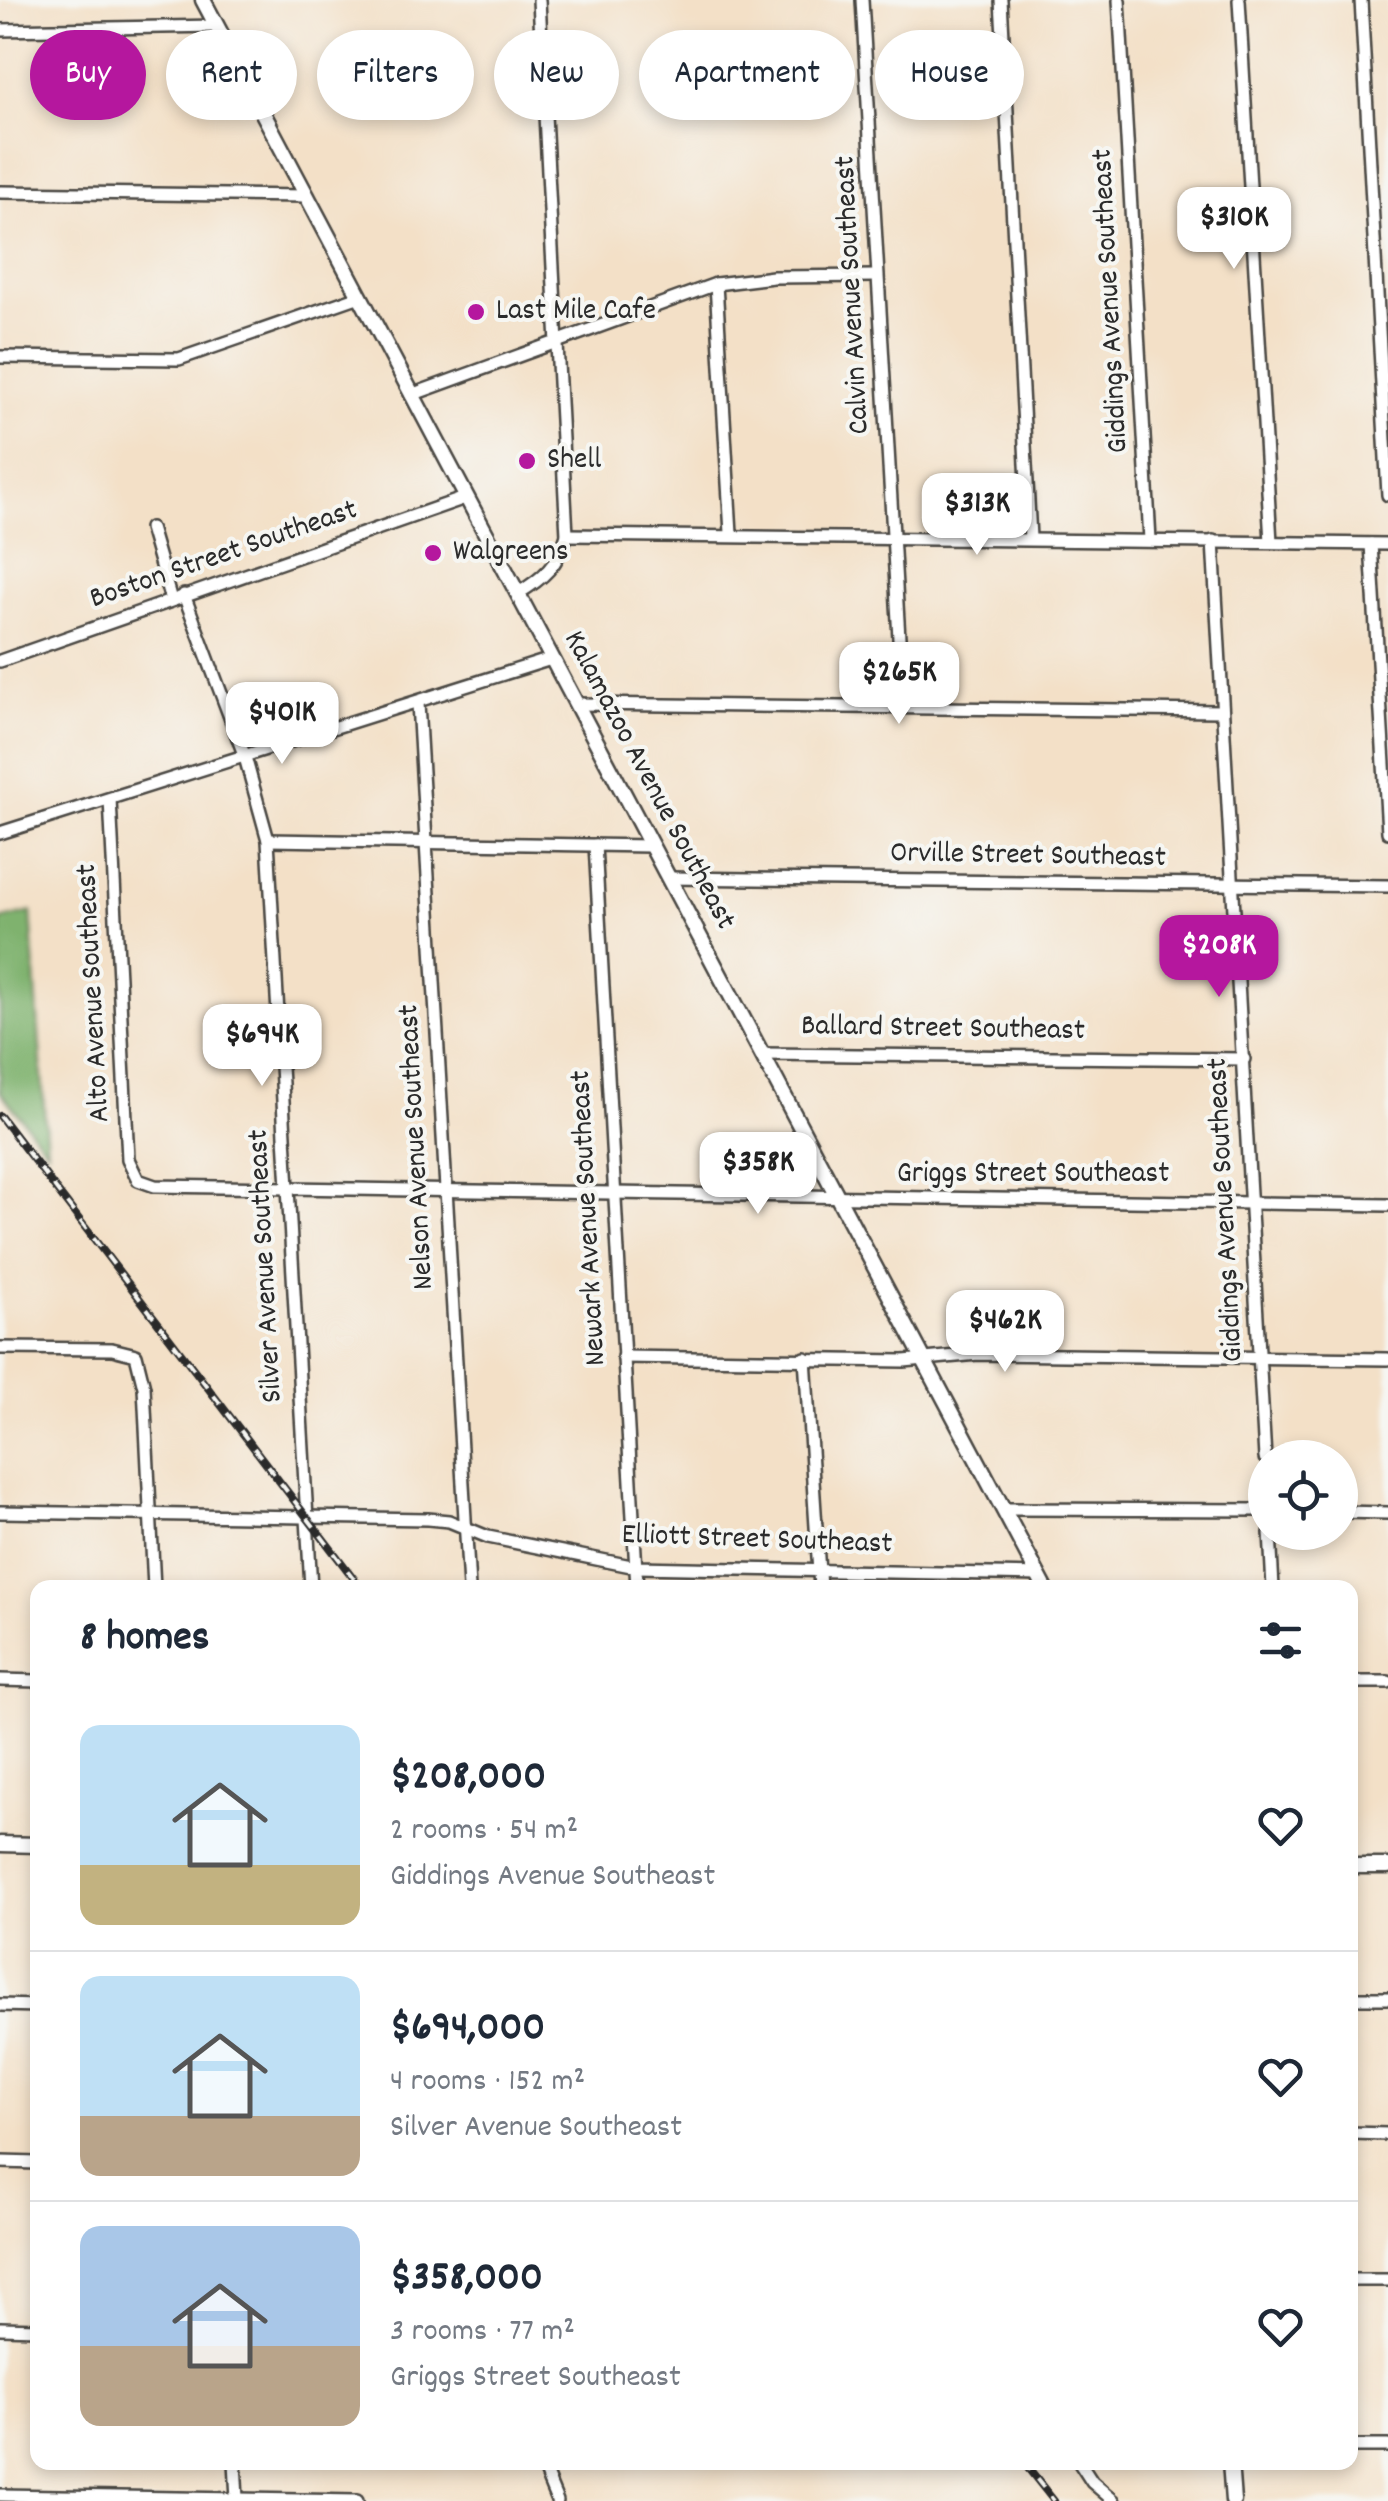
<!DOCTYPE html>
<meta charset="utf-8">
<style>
body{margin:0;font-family:Dekko,sans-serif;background:#f2f2f3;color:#1f2937;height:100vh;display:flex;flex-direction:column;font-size:38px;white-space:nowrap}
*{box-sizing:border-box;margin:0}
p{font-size:32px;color:#747a83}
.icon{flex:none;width:55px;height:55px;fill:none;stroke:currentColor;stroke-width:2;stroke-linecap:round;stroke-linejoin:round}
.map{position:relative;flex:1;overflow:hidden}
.sheet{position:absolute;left:30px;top:1580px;width:1328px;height:890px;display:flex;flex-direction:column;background:#fff;border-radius:20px;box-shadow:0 5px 15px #0003}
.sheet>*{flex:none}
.top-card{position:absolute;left:30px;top:30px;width:1330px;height:90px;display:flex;gap:20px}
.buttons{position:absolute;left:1248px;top:1440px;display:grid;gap:20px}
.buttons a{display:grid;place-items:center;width:110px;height:110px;border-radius:50%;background:#fff;box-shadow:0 5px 15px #0003;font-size:50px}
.price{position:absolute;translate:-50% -85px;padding:0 22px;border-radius:20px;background:#fff;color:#222;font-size:32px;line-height:65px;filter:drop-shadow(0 2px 5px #0008)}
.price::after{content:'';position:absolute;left:50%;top:60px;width:30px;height:22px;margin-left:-15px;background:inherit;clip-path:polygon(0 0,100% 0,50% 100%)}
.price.active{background:#b5179e;color:#fff}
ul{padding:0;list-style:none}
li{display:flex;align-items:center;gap:30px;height:250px;padding:0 50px}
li+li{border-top:2px solid #e0e1e3}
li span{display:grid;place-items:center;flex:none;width:280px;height:200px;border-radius:20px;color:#555}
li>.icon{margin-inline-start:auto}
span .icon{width:120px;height:120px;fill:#fffc;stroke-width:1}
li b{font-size:42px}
h2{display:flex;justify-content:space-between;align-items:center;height:120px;padding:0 50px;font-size:42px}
.chip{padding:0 35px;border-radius:45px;background:#fff;box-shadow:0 5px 15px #0003;font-size:35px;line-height:90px}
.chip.active{background:#b5179e;color:#fff}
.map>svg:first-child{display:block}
.forest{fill:#7fb26e;stroke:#556e4c;stroke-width:2.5}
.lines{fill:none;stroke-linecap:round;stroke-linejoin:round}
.minor-casing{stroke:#494642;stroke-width:16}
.major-casing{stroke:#494642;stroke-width:19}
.minor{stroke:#fff;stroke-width:11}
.major{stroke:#fff;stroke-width:14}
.rail-casing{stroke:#2b2b2b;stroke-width:8}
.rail{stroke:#f6f6f2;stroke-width:4;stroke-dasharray:11;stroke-linecap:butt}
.poi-dot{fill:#b5179e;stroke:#f6f6f2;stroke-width:4}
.labels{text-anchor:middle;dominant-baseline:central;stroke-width:8;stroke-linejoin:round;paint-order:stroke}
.street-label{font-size:30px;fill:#2b2b2b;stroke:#f6f6f2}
.poi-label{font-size:30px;fill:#2b2b2b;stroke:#f6f6f2;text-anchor:start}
</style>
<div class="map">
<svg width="1388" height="2501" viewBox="0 0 1388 2501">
<rect width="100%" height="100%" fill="#f6f6f2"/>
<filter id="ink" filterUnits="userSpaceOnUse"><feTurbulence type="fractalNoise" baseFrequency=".01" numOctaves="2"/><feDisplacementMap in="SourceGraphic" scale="20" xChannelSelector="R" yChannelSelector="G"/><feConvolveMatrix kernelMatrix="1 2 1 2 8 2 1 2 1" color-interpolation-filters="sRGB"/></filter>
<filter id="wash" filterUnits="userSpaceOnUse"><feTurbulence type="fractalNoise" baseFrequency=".0048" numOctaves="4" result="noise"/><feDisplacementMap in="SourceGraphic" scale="40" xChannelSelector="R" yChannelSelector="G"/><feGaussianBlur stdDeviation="2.25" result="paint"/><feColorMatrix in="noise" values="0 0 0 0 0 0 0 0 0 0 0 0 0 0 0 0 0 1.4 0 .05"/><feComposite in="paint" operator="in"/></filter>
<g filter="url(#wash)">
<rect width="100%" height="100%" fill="#f3e0c7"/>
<path class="forest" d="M31,912L47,1151L0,1091V920Z"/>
</g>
<g filter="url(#ink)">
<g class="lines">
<defs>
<g id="minor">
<path d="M862,0L903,707"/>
<path d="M1001,0L1030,538"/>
<path d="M1119,0L1150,540"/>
<path d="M1239,0L1271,542"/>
<path d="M1361,0L1388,495"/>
<path d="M0,30L217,26"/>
<path d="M0,192L308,196"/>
<path d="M716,284L731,533"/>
<path d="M0,357L179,359L360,296"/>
<path d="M411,395L716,284L773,277L877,276"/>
<path d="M150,528L171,600"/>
<path d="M567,535L1388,544"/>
<path d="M1213,541L1265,1458"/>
<path d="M1371,544L1388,832"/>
<path d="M517,594C544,578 558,565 567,535L539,0"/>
<path d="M184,595L245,757L268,840L311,1588"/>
<path d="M0,661L465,498"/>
<path d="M418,703L469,1588"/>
<path d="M576,704L1222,711"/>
<path d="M110,799L128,1159L138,1180L155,1186L1388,1205"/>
<path d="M0,833L551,659"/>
<path d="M268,840L650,846"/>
<path d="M595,845L637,1588"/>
<path d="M668,878L1388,886"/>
<path d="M761,1054L1244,1059"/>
<path d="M0,1348L112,1349L136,1355L144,1387L154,1588"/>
<path d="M623,1357L904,1361L978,1354L1388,1359"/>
<path d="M805,1358L820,1588"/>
<path d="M1003,1509L1265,1510"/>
<path d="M0,1512L428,1519L449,1521L488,1537L636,1567L1038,1575"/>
<path d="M1340,1512L1388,1513"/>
<path d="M1270,1532L1273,1588"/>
<path d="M0,1680L38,1681"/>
<path d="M1350,1682H1388"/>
<path d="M1350,1998H1388"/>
<path d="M0,2005L38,2006"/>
<path d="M1350,2133L1388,2134"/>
<path d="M0,2162L38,2163"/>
<path d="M1350,2280H1388"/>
<path d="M0,2328L38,2329"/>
<path d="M1350,2446H1388"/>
<path d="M235,2462L237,2499"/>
<path d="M541,2462L557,2501"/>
<path d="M1079,2462L1092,2482L1114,2501"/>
<path d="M0,2495L357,2501"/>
</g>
<g id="major">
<path d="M203,0L1045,1588"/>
<path d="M0,1844L38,1845"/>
<path d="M1350,1866H1388"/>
<path d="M1230,2462L1233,2501"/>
</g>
</defs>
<use href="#minor" class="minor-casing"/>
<use href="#major" class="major-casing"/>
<use href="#minor" class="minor"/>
<use href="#major" class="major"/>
<defs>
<g id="rail">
<path d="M0,1116L361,1588"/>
<path d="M1023,2462L1054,2501"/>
</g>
</defs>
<use href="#rail" class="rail-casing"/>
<use href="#rail" class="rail"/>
</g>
</g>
<g class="poi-dot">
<circle cx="476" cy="312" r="10"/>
<circle cx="527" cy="461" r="10"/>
<circle cx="433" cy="553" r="10"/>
</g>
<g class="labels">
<g class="street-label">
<text transform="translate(854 295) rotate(-93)">Calvin Avenue Southeast</text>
<text transform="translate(1112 301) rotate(-93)">Giddings Avenue Southeast</text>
<text transform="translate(224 556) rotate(-19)">Boston Street Southeast</text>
<text transform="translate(648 781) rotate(62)">Kalamazoo Avenue Southeast</text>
<text transform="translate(1028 857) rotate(1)">Orville Street Southeast</text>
<text transform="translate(95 993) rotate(-93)">Alto Avenue Southeast</text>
<text transform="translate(943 1030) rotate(1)">Ballard Street Southeast</text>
<text transform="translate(418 1147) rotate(-93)">Nelson Avenue Southeast</text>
<text x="1033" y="1175">Griggs Street Southeast</text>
<text transform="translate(1227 1210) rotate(-93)">Giddings Avenue Southeast</text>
<text transform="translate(590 1218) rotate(-93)">Newark Avenue Southeast</text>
<text transform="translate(267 1266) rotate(-93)">Silver Avenue Southeast</text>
<text transform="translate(757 1541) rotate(2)">Elliott Street Southeast</text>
</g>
<g class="poi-label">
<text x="496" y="312">Last Mile Cafe</text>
<text x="547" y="461">Shell</text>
<text x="453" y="553">Walgreens</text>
</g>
</g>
</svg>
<div class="buttons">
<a><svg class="icon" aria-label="locate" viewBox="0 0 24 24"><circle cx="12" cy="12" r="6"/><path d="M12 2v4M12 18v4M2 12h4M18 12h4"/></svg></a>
</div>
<b class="price" style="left:1234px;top:272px">$310K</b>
<b class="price" style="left:977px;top:558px">$313K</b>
<b class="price" style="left:899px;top:727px">$265K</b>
<b class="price" style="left:282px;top:767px">$401K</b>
<b class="price active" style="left:1219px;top:1000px">$208K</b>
<b class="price" style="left:262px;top:1089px">$694K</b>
<b class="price" style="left:758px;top:1217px">$358K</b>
<b class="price" style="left:1005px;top:1375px">$462K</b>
<div class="top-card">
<a class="chip active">Buy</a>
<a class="chip">Rent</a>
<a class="chip">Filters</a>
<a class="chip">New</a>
<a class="chip">Apartment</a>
<a class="chip">House</a>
</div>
<section class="sheet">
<h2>8 homes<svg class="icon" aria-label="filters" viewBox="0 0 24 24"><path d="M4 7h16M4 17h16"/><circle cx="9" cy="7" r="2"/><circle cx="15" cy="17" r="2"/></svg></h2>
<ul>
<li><span style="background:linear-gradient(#bfe0f5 70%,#c2b280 0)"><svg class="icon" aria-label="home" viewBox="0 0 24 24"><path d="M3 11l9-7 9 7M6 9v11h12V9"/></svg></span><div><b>$208,000</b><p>2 rooms · 54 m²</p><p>Giddings Avenue Southeast</p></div><svg class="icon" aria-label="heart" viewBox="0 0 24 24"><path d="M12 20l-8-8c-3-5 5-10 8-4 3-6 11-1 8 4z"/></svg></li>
<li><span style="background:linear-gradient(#bfe0f5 70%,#b9a48a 0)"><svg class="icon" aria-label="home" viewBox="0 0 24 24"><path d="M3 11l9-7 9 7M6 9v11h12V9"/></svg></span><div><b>$694,000</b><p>4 rooms · 152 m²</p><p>Silver Avenue Southeast</p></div><svg class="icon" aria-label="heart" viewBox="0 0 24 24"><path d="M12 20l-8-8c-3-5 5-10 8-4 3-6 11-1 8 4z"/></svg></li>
<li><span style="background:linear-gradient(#a9c7e8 60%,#b9a48a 0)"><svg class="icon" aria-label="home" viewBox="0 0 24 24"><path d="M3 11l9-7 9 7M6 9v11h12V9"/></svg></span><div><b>$358,000</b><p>3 rooms · 77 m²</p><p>Griggs Street Southeast</p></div><svg class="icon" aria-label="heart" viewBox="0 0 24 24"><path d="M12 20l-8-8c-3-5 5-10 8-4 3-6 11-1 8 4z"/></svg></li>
</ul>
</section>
</div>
